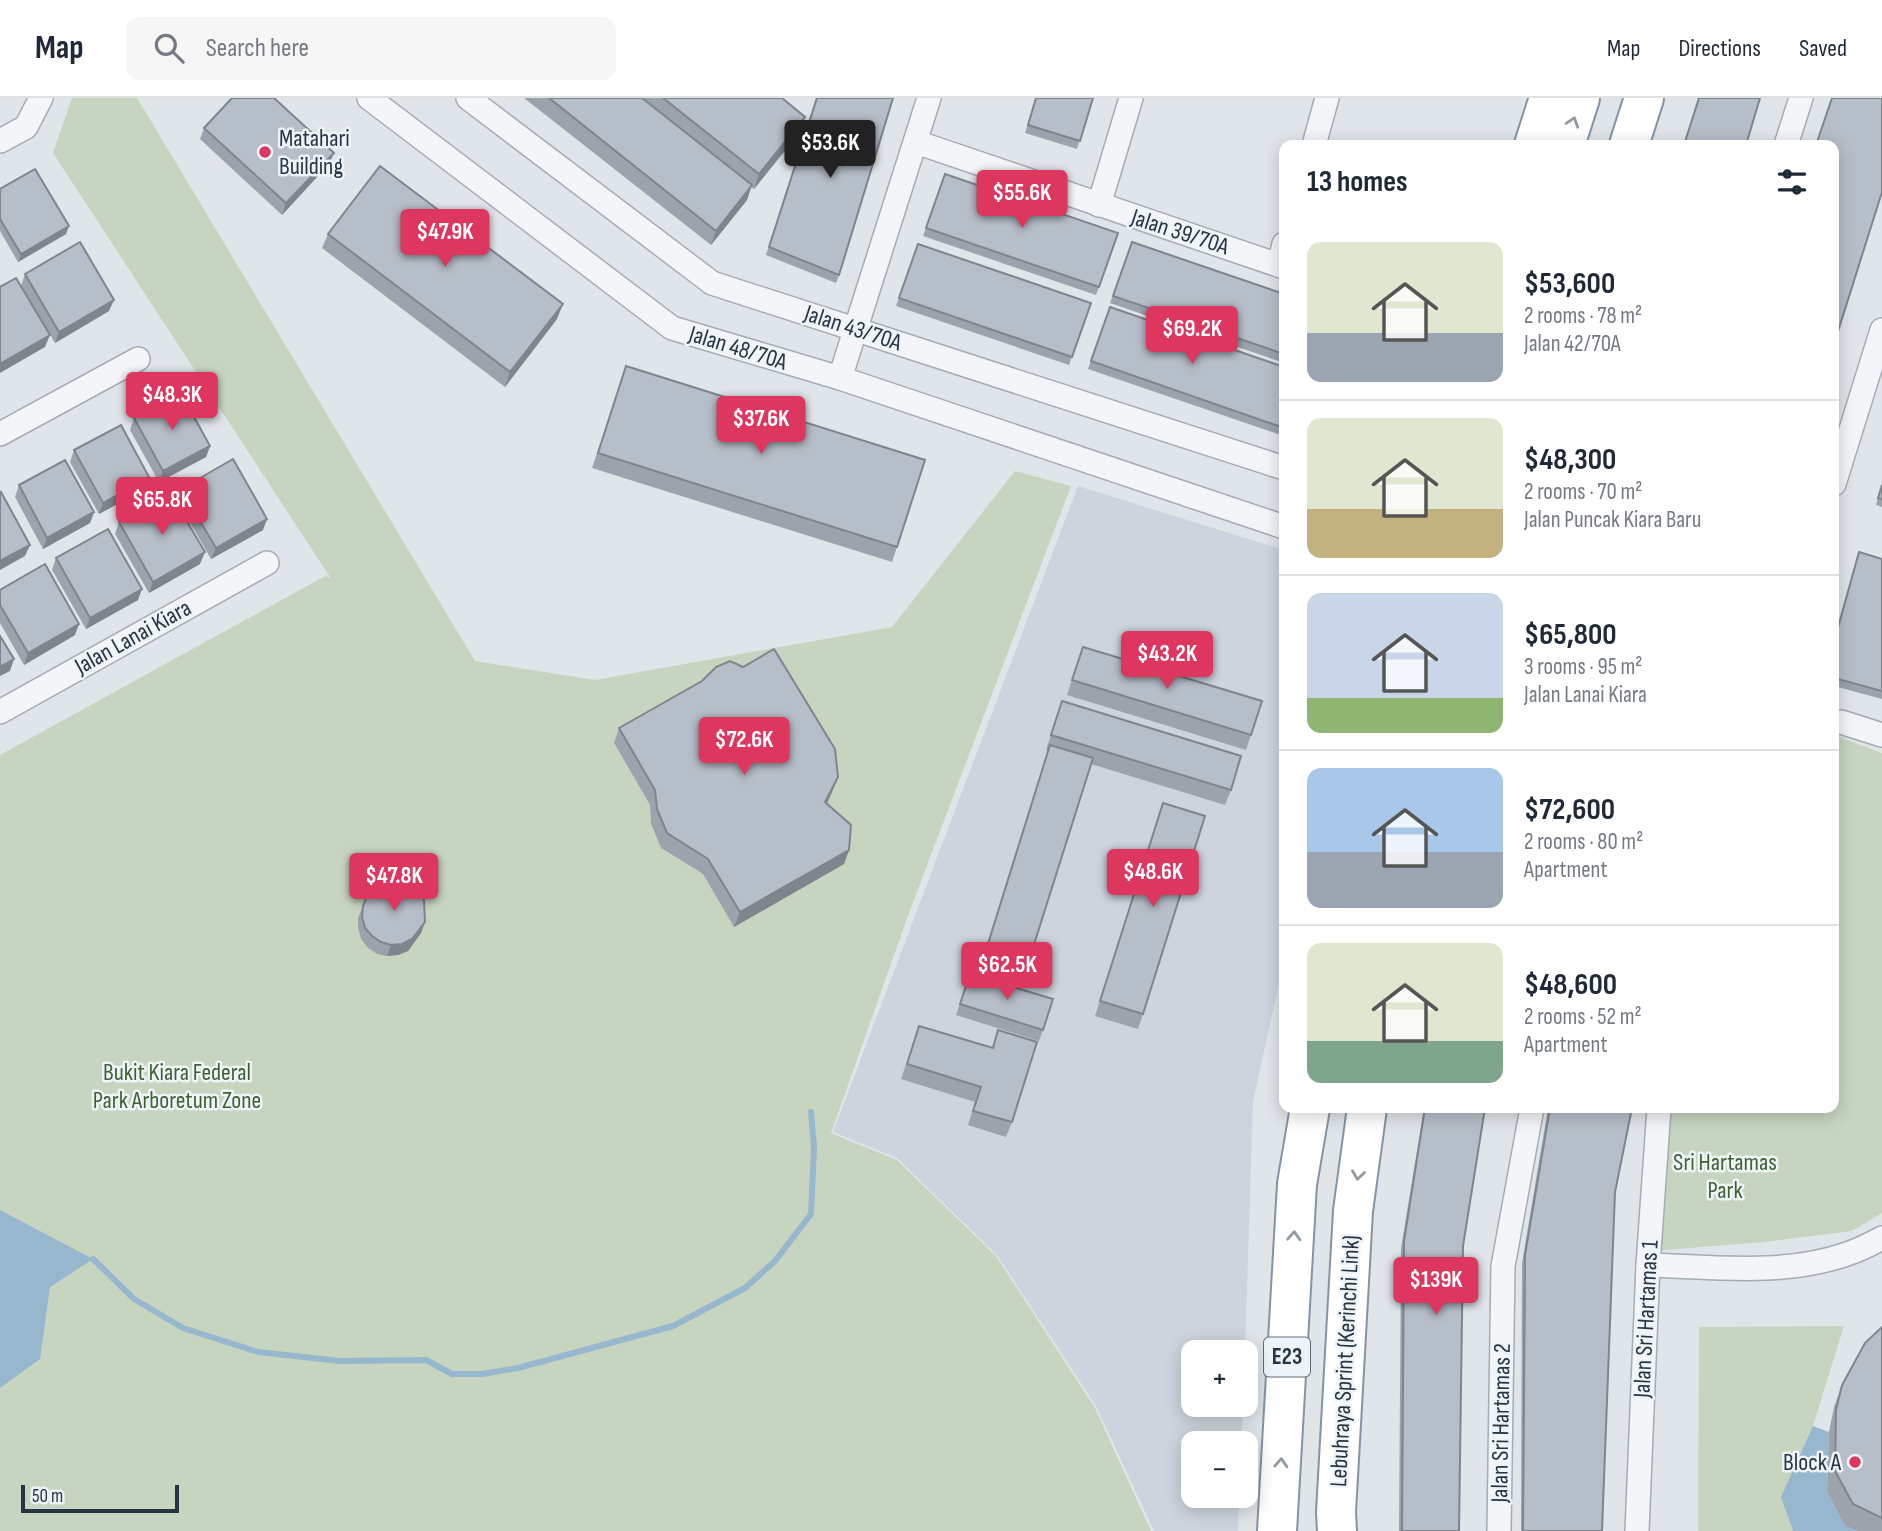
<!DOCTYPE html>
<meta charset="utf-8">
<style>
body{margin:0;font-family:"Sofia Sans Condensed",sans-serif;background:#f6f6f7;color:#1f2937;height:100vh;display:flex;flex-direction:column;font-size:26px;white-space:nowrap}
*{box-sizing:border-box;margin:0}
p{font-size:23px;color:#747a83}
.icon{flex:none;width:38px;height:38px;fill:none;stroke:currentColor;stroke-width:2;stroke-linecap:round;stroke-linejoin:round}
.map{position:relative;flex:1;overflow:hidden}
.side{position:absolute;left:1279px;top:42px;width:560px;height:973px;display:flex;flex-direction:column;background:#fff;border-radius:14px;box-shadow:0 4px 18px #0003}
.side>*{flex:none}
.tools{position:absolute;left:1181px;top:1242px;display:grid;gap:14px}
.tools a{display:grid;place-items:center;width:77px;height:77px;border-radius:14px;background:#fff;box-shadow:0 4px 18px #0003;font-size:35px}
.scale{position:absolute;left:21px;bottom:18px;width:158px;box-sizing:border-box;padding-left:7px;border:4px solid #263444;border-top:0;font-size:19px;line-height:24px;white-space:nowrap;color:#263444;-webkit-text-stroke:5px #eff4f8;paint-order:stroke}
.price{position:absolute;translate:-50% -60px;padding:0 16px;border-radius:7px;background:#dd375f;color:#fff;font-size:23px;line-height:46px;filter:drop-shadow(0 2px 4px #0008)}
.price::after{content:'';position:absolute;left:50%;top:42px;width:21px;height:16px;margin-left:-10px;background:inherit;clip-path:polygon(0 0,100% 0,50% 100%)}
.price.on{background:#222;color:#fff}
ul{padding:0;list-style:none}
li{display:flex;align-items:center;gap:21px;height:175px;padding:0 28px}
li+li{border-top:2px solid #e0e1e3}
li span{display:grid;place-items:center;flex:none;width:196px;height:140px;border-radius:14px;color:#555}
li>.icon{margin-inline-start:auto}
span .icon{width:84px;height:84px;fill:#fffc;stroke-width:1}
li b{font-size:30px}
h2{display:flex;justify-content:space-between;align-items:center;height:84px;padding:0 28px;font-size:30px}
header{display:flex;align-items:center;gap:42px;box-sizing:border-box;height:98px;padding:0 35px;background:#fff;border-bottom:2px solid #e0e1e3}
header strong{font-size:33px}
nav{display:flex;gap:38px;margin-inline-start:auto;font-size:24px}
.search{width:490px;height:63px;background:#f6f6f7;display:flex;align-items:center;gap:18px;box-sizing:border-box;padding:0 24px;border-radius:14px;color:#747a83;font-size:26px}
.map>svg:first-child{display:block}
.built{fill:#cdd4dd}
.green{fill:#c7d5c0;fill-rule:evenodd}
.water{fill:#97b7ce}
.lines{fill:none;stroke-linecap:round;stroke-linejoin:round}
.stream{stroke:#97b7ce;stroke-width:6}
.street-casing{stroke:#a4acb5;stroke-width:26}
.highway-casing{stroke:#8594a3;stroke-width:42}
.street{stroke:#f3f5f8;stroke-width:23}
.highway{stroke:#fff;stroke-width:38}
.wall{fill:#9da3ad}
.shaded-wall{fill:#7f858d}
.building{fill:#b6bec9;stroke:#7f858d;stroke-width:2}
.oneway{stroke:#929aa2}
.poi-dot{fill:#dd375f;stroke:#eff4f8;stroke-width:2.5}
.labels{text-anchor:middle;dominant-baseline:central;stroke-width:5;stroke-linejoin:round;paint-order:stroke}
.shield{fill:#eff4f8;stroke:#626e7a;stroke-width:2}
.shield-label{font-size:23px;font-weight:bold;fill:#263444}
.poi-label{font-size:24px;fill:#263444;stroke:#eff4f8;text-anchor:start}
.street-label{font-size:24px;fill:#263444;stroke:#eff4f8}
.park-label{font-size:24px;fill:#3f6132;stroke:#eff4f8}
</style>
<header>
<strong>Map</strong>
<div class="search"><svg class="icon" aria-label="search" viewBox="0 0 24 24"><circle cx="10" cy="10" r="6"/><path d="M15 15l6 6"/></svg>Search here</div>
<nav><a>Map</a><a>Directions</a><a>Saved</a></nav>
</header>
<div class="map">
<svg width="1882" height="1433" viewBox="0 0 1882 1433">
<rect width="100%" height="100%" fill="#e0e5ea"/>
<path class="built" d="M1078,388L1284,452V863L1253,1003L1245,1255H1194V1307H1243L1241,1346H1194V1398H1239L1238,1433H1154L1096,1308L997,1157L897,1060L833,1034Z"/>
<g class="green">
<path d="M72,0H137L475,563L595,582L892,529L1015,373L1071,388L909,815L831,1035L897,1062L996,1158L1095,1310L1151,1433H0V657L327,477L328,480L330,479L53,55ZM614,645L844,766L703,776L661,750L651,726L650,707Z"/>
<path d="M1834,637L1882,655V1115L1852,1133L1764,1144L1653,1153L1662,1010H1834Z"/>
<path d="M1844,1228L1813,1328L1782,1399L1793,1433H1698L1699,1229Z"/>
</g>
<g class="water">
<path d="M0,1112L93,1161L50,1189L40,1261L0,1290Z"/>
<path d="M1813,1328L1829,1334L1827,1394L1845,1428L1857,1433H1793L1781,1399Z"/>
</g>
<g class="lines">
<path class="stream" d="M93,1161L134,1201L183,1230L258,1254L340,1263L426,1262L452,1276H482L518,1270L673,1228L745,1190L775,1163L811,1116L814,1049L811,1014"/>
<defs>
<g id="street">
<path d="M369,0L672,230L840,280L1284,429"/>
<path d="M468,0L712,185L1284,370"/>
<path d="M0,43L26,29L41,0"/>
<path d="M916,44L1284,169"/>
<path d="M1314,47L1327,0"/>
<path d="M1786,47L1801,0"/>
<path d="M1099,107L1131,0"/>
<path d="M1279,167L1284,146"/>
<path d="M840,280L929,0"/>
<path d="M0,336L138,261"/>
<path d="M1834,386L1882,232"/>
<path d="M0,614L267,465"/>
<path d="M1841,624L1882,637"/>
<path d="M1648,1167C1713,1169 1784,1178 1847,1156C1859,1152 1871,1146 1882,1140"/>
<path d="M1499,1433L1503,1168L1532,1010"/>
<path d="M1637,1433L1648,1167L1659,1010"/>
</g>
<g id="highway">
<path d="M1534,47L1549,0"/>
<path d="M1565,47L1580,0"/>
<path d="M1629,47L1644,0"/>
<path d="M1277,1433L1297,1086L1310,1010"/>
<path d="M1337,1433L1336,1414L1353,1113L1367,1010"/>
</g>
</defs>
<use href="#street" class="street-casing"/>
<use href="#highway" class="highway-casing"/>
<use href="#street" class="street"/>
<use href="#highway" class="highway"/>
</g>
<g class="wall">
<path d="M524,0H782L800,34L754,91L751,89L747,102L711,147Z"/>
<path d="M816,0L839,177L836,185L766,157Z"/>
<path d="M1036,0H1093L1077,51L1025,35Z"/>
<path d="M204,30L329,66L282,117L200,41Z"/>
<path d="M945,76L1118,135L1096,197L923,138Z"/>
<path d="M0,91L66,136L18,164L0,133Z"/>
<path d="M328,136L557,221L505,289L322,150Z"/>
<path d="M1132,144L1284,196V265L1110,205Z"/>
<path d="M918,146L1091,205L1069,267L896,208Z"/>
<path d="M25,176L109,213L55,245L21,188Z"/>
<path d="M1110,209L1284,269V338L1088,271Z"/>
<path d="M626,268L897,449L892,464L592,370Z"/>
<path d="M134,320L210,348L206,359L159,384L130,332Z"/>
<path d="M74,352L149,379L145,391L99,416L70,364Z"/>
<path d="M1882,385V409L1876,407Z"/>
<path d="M19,387L94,414L90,425L43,451L15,399Z"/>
<path d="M181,391L263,432L211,461L177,402Z"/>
<path d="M119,424L200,466L149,495L115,436Z"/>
<path d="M1859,454L1882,461V601L1834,588V541Z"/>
<path d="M56,460L138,502L86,531L52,472Z"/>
<path d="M0,492L75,537L24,567L0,525Z"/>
<path d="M1083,549L1251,637L1246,652L1067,597Z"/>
<path d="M1062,603L1231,692L1225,707L1091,666L1020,891L1043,932L1039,943L956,917L970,876L977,878L1048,653L1046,652Z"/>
<path d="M619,630L832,694L827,706L849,752L844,766L734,829L703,776L661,750L651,726L650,707L614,645Z"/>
<path d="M1163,705L1143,916L1138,931L1095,918Z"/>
<path d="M367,798L425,824L421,835L408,853L398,857L387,858L377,856L368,850L361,841L358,830V820Z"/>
<path d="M919,928L992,950L998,932L1012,1024L1006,1039L968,1027L975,1004L901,981Z"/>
<path d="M1424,1010H1485L1463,1148L1459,1433H1399L1401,1150Z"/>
<path d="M1548,1010H1632L1615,1094L1602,1433H1521L1522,1165Z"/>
<path d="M1882,1229V1433H1857L1845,1428L1827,1394L1829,1334L1834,1309L1842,1287Z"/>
</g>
<g class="shaded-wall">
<path d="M805,19L800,34L754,91L759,76Z"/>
<path d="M334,55L329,66L282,117L286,105Z"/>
<path d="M752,87L747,102L711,147L716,133Z"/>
<path d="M69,128L66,136L18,164L21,156Z"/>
<path d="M114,202L109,213L55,245L59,234Z"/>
<path d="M563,206L557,221L505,289L510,274Z"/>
<path d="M50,237L45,249L0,275V266Z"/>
<path d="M210,348L206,359L159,384L163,373Z"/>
<path d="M149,379L145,391L99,416L103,405Z"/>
<path d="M94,414L90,425L43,451L47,440Z"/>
<path d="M267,421L263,432L211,461L216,450Z"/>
<path d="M30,447L25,458L0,472V463Z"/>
<path d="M205,454L200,466L149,495L153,484Z"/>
<path d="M142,491L138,502L86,531L90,520Z"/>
<path d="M79,526L75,537L24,567L28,555Z"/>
<path d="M14,561L10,573L0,578V569Z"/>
<path d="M838,679L832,694L820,719L825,704Z"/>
<path d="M849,752L844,766L734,829L740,814Z"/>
<path d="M425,824L421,835L408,853L398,857L387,858L391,847Z"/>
</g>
<g class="building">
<path d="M232,0H274L334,55L286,105L204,30Z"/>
<path d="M549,0H642L752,87L716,133Z"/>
<path d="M663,0H782L805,19L759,76Z"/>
<path d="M817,0H893L839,177L769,149Z"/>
<path d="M1036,0H1093L1080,43L1028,27Z"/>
<path d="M1699,0H1760L1746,47H1684Z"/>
<path d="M1832,0H1882V94L1834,246V47H1816Z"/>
<path d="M380,68L563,206L510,274L328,136Z"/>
<path d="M35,71L69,128L21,156L0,121V91Z"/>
<path d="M945,76L1118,135L1099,189L926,130Z"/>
<path d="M80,144L114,202L59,234L25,176Z"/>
<path d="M1132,144L1284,196V256L1113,198Z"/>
<path d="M918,146L1091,205L1072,259L899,200Z"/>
<path d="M16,180L50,237L0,266V189Z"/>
<path d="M1110,209L1284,269V330L1091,263Z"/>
<path d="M626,268L925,362L897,449L598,355Z"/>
<path d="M181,295L210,348L163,373L134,320Z"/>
<path d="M121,327L149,379L103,405L74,352Z"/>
<path d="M233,361L267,421L216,450L181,391Z"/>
<path d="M65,362L94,414L47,440L19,387Z"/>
<path d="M1882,387V401L1878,400Z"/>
<path d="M1,394L30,447L0,463V395Z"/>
<path d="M170,395L205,454L153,484L119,424Z"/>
<path d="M108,431L142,491L90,520L56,460Z"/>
<path d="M1859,454L1882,461V593L1834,580V544Z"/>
<path d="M45,466L79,526L28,555L0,507V492Z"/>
<path d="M0,538L14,561L0,569Z"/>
<path d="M1083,549L1262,603L1251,637L1072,582Z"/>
<path d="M774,551L835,651L838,679L825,704L851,727L849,752L740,814L708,761L667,735L657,711L655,692L619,630L702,583L716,569L730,563L743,569Z"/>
<path d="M1062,603L1241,658L1231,692L1051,637Z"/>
<path d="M1050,647L1093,660L1024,878L982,865Z"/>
<path d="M1163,705L1205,718L1143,916L1100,903Z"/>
<path d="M402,784L411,787L424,802L425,824L412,841L402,846L391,847L381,844L372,838L365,830L362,819L363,808L367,798L382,785Z"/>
<path d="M970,876L1053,901L1043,932L960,906Z"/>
<path d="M919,928L993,950L998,932L1037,944L1012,1024L973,1013L981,989L907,966Z"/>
<path d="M1425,1010H1485L1463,1148L1459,1433H1402L1404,1143Z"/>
<path d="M1550,1010H1632L1615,1094L1602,1433H1523L1525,1157Z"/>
<path d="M1882,1229V1420L1853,1406L1835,1373L1836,1312L1842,1287L1865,1245Z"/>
</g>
<defs><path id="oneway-chevron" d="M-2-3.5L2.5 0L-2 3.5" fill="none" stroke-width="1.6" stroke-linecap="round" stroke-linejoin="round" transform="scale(1.75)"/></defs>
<g class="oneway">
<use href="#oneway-chevron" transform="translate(1573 24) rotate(-72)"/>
<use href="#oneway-chevron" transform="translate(1358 1077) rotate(98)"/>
<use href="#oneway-chevron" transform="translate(1294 1138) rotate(-87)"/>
<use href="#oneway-chevron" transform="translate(1281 1365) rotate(-87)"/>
</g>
<g class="poi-dot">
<circle cx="265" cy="54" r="7"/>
<circle cx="1855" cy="1364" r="7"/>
</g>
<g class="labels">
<rect class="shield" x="1264" y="1239.5" width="46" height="39" rx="5"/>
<g class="shield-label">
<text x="1287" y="1259">E23</text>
</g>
<g class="poi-label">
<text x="279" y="40">Matahari<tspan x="279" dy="28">Building</tspan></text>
<text x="1841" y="1364" text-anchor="end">Block A</text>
</g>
<g class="street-label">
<text transform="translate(1180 134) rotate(18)">Jalan 39/70A</text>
<text transform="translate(853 230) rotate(18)">Jalan 43/70A</text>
<text transform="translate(738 250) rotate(17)">Jalan 48/70A</text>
<text transform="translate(133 539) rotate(-29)">Jalan Lanai Kiara</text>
<text transform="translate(1646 1221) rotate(-87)">Jalan Sri Hartamas 1</text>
<text transform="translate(1345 1263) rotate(-87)">Lebuhraya Sprint (Kerinchi Link)</text>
<text transform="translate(1501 1325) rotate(-89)">Jalan Sri Hartamas 2</text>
</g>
<g class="park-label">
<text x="177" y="974">Bukit Kiara Federal<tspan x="177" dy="28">Park Arboretum Zone</tspan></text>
<text x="1725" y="1064">Sri Hartamas<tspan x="1725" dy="28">Park</tspan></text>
</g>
</g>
</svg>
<div class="tools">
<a>+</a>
<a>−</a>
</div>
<div class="scale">50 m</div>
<b class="price on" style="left:830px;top:82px">$53.6K</b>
<b class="price" style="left:1022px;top:132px">$55.6K</b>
<b class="price" style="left:445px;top:171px">$47.9K</b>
<b class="price" style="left:1192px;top:268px">$69.2K</b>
<b class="price" style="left:172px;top:334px">$48.3K</b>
<b class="price" style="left:761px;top:358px">$37.6K</b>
<b class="price" style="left:162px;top:439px">$65.8K</b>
<b class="price" style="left:1167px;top:593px">$43.2K</b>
<b class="price" style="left:744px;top:679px">$72.6K</b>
<b class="price" style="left:1153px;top:811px">$48.6K</b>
<b class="price" style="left:394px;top:815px">$47.8K</b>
<b class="price" style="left:1007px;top:904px">$62.5K</b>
<b class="price" style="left:1436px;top:1219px">$139K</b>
<section class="side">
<h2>13 homes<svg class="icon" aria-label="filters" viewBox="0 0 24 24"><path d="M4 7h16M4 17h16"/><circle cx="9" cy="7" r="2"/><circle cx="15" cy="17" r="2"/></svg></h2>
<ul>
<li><span style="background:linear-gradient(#dfe7d0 65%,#9aa5b1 0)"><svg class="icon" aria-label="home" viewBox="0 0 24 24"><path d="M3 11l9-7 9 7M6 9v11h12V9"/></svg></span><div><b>$53,600</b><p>2 rooms · 78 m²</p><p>Jalan 42/70A</p></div></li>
<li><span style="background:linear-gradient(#dfe7d0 65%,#c2b280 0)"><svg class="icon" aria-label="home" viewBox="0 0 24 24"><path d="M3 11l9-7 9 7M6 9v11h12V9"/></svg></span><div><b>$48,300</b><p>2 rooms · 70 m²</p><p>Jalan Puncak Kiara Baru</p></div></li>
<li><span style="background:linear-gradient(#c9d6e8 75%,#8fb573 0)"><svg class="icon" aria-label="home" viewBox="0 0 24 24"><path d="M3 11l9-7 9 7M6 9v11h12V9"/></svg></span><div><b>$65,800</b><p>3 rooms · 95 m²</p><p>Jalan Lanai Kiara</p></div></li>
<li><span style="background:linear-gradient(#a9c7e8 60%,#9aa5b1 0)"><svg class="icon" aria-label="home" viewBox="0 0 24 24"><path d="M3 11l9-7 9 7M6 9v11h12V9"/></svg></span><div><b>$72,600</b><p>2 rooms · 80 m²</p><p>Apartment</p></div></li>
<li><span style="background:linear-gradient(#dfe7d0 70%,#7fa58c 0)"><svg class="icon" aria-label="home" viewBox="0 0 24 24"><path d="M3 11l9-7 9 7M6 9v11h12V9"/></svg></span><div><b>$48,600</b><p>2 rooms · 52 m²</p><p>Apartment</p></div></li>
</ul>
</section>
</div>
